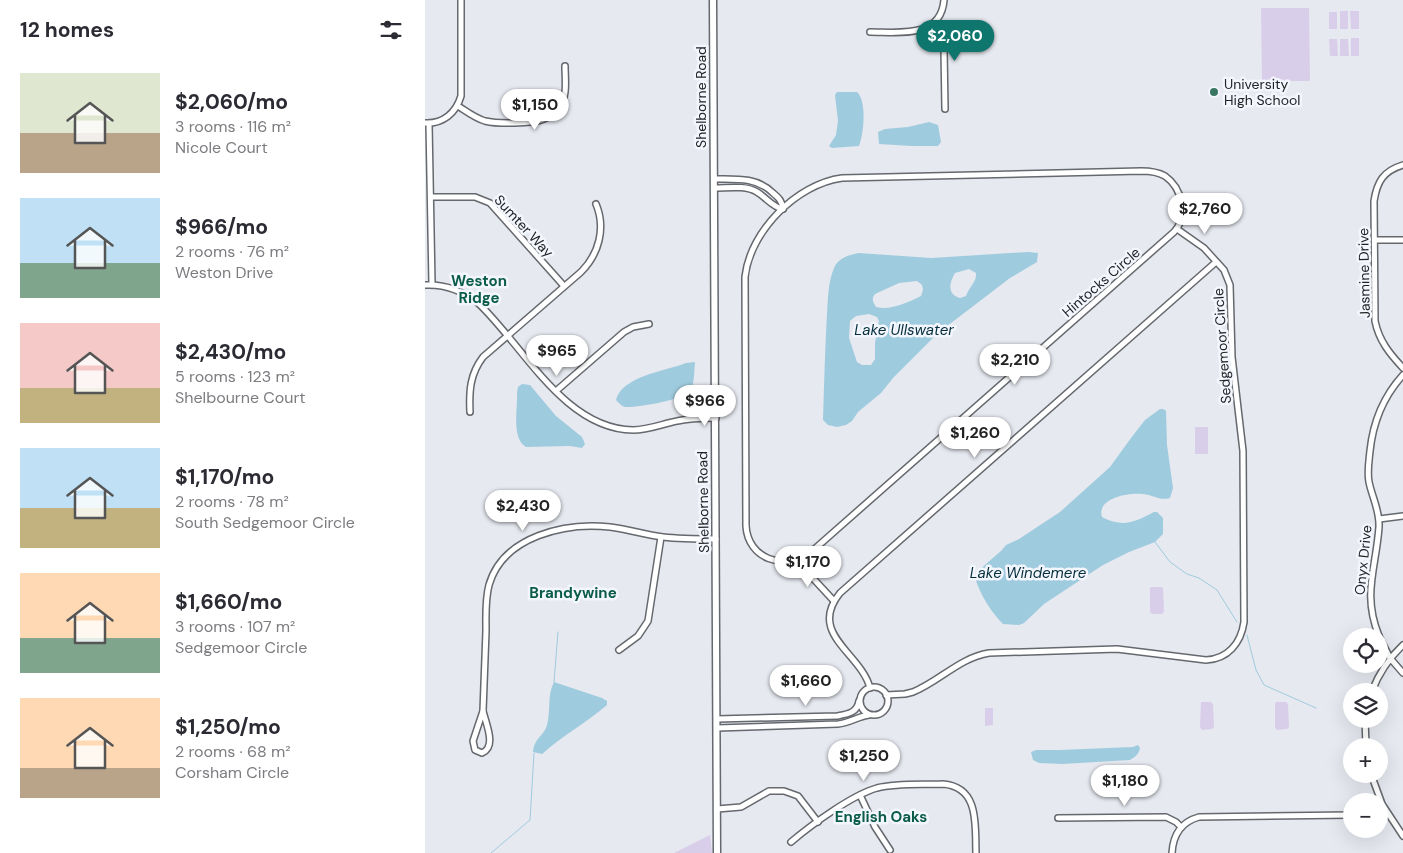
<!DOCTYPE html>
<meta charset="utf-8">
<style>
body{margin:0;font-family:"DM Sans",sans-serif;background:#f2f2f3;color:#2b2b33;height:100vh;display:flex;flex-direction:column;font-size:19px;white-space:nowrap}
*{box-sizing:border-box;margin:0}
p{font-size:16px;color:#7c7c81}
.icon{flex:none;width:28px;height:28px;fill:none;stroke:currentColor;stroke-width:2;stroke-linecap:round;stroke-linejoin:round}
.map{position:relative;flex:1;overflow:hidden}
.panel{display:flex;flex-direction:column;background:#fff;width:425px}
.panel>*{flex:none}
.buttons{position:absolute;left:918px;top:628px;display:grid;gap:10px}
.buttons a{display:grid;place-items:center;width:45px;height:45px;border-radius:50%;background:#fff;box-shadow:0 5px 20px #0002;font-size:25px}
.price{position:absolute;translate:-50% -42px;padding:0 11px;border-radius:18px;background:#fff;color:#222;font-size:16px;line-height:32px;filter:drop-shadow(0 1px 2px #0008)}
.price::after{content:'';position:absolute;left:50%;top:30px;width:15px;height:11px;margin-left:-8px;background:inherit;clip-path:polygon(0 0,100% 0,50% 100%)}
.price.on{background:#0f766e;color:#fff}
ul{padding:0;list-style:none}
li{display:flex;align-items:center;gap:15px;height:125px;padding:0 20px}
li span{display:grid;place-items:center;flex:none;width:140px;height:100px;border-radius:0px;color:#555}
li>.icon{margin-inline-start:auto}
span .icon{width:60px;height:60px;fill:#fffc;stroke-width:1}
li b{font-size:21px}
h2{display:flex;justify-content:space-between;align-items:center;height:60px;padding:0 20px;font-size:21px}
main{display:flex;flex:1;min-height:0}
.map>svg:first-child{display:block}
.green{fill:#d9cee9}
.water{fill:#9fcbde;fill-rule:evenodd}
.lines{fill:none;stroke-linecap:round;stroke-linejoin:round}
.stream{stroke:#9fcbde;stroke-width:1}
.minor-casing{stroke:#65686d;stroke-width:8}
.tertiary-casing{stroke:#65686d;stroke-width:9}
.minor{stroke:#fff;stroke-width:5}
.tertiary{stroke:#fff;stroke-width:6}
.poi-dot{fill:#387662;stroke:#f3f6fd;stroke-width:2}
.labels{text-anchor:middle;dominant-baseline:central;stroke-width:5;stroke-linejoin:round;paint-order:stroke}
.poi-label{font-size:14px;fill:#212224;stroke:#f3f6fd;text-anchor:start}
.street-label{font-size:14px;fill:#212224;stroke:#f3f6fd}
.neighbourhood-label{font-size:15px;font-weight:bold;fill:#0b5c47;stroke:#f3f6fd}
.water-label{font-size:15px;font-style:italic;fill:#052e3c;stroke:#f3f6fd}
</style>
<main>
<section class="panel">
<h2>12 homes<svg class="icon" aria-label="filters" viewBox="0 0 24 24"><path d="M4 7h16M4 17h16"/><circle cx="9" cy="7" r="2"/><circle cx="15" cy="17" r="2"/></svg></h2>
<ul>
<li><span style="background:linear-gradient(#dfe7d0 60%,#b9a48a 0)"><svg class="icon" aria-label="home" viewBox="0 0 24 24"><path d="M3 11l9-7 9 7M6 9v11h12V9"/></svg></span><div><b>$2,060/mo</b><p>3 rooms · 116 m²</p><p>Nicole Court</p></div></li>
<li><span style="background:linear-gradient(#bfe0f5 65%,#7fa58c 0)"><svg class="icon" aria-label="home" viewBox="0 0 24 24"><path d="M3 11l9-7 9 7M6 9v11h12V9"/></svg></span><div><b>$966/mo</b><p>2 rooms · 76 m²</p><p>Weston Drive</p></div></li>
<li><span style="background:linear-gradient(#f6c9c9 65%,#c2b280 0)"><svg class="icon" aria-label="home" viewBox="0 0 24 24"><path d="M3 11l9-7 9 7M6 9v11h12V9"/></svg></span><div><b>$2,430/mo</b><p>5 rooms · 123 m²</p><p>Shelbourne Court</p></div></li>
<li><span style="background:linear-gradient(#bfe0f5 60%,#c2b280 0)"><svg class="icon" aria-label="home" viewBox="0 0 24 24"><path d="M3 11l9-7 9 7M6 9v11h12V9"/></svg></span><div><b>$1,170/mo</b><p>2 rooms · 78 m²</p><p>South Sedgemoor Circle</p></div></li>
<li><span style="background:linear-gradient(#ffd9b3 65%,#7fa58c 0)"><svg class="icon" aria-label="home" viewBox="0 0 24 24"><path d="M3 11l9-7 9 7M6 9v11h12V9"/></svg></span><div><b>$1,660/mo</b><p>3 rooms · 107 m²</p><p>Sedgemoor Circle</p></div></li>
<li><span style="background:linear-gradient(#ffd9b3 70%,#b9a48a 0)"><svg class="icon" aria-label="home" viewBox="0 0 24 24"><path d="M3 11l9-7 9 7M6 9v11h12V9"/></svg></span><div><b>$1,250/mo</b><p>2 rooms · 68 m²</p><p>Corsham Circle</p></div></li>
</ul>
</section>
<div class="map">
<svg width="978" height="853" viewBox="0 0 978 853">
<rect width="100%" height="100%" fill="#e6e9f0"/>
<g class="green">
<path d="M836,8H884L885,81H837Z"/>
<rect x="915" y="11" width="8" height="18"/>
<path d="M925,11H934V29H926Z"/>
<rect x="904" y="12" width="8" height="17"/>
<rect x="926" y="38" width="8" height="18"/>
<path d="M904,39H912L913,56H905Z"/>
<path d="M915,39H923L924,56H915Z"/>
<rect x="770" y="427" width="13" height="27"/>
<path d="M726,587H736L738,588L739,612L737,614H727L725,612V588Z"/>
<path d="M776,702H786L788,704L789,727L787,729L777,730L775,727Z"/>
<path d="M851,702H861L863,704L864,727L862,729L852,730L850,727V704Z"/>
<path d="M560,708H568V725L560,726Z"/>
<path d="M285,835L287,853H249Z"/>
</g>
<g class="water">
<path d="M412,92H432C442,101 439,134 434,146L407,148L404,146L411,135L413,121L410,95Z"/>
<path d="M504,122L513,125L516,142L513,146H486L454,144L453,132L460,129L483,127Z"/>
<path d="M603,252L613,253L612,262L585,278L513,333L468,378L456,393L433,412L427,421L421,425L412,427L403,425L398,420C399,385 400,349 402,314C403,299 403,282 409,268C413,258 424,255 434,253L506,258ZM544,269L551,273C552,282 544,287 541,296L535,298C522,294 524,283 530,273ZM492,281L497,285L498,290L496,296C484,302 465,311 451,307C448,302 446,299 450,294L474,283ZM444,314L452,317L454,321L450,343V359L446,365H437L432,362L424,338L425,321L431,316Z"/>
<path d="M270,362C269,371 270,385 264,392C257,400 211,408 200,407C196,406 194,403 191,400C197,376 241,371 261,363Z"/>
<path d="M97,384L105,385L131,416L157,437L160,444L157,448L145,446L101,447C86,438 93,408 92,393L93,387Z"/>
<path d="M735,409H738L741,411L742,445L748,488L745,498C734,501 729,495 718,494C704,492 671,498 677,517C698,528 710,522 729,512H732L738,518V534L730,542L704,552L678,565L619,604L599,623L594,625L578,624C566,612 555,594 550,578L554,570L576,551L581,545L594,539L635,512L685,467L706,438L720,420Z"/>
<path d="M129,682L177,698L182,701V705C161,723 137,736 117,754L108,752C109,738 119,736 122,725C126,710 122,695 129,682Z"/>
<path d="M713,745L715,748C714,754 710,757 705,760L637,764L614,763L608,760L606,752L611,750H634L708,747Z"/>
</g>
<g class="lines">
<g class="stream">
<path d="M730,542L745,562L762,574L774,578L792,590L812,622"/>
<path d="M822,635L831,670L839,685L891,708"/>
<path d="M129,682L133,632"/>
<path d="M66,853L105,820L109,753"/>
</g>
<defs>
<g id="minor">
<path d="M506,25L515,37L519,49L520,109"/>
<path d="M445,32C473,32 516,39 519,0"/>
<path d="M33,106C41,111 50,118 60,121C72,124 107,124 119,119C124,117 130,113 134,108C143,96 140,80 140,66"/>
<path d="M0,123C18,124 31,113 36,96V0"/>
<path d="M4,124L7,284"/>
<path d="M978,165C958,171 952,182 949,201L950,321C954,341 965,354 978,368"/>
<path d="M716,171C724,171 733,172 740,176C757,188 764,216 749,232L385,553C359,571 323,559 321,526L320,277C325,231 372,184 417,178Z"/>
<path d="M289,179C311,179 332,177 348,193C354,198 357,201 358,209"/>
<path d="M289,188C303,188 320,185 332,192C342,198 347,207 358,209"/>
<path d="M6,197H50L65,203L139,286"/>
<path d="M950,240H978"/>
<path d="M0,285C20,284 38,291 53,303C98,345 139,429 208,430C223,430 237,424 252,421C265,418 278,418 291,418"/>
<path d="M131,391L199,332L208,327L224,324"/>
<path d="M45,412C44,391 45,374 58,357L156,272C174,254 181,228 171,204"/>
<path d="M954,519L978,516"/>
<path d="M372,561L409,601"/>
<path d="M954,636C937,594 951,569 954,527C955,511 947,497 944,482C942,472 944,461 945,451C948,422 958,397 978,375"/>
<path d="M954,636L965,658L978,673"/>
<path d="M194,650L213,636L223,621L236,537"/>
<circle cx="449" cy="701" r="14"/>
<path d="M445,688C436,653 382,634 415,593L791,262"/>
<path d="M947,691C954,673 964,658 978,645"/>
<path d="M461,695L480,694L488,692C515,681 534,658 564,653L692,649L781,660C803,659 816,643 819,622L818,451L807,357L805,285L799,270L779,248L752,229"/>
<path d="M58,711C59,685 60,658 61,631C61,616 60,600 64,585C78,536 141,522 185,527C203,529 220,535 238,537C255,539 273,539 291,539"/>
<path d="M58,711C61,724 72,747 57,753L50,750L48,741Z"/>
<path d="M292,719L412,716C423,714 432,713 434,701"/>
<path d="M940,719L941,746"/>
<path d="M292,728L413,724C425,723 434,716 444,715"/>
<path d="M946,774L957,804L978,836"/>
<path d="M435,795L450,827L465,850"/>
<path d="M292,809L316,807L344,791H359L373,796L393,822"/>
<path d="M633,818L741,817L751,822L756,827"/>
<path d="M366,842C386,825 427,795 452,788C473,783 497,785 518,784C555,787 550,826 551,853"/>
<path d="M747,853C748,835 756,822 774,817L926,815"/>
</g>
<path id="tertiary" d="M288,0L292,853"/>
</defs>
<use href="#minor" class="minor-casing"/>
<use href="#tertiary" class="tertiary-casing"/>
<use href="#minor" class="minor"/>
<use href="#tertiary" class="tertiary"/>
</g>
<circle class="poi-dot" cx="789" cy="92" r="5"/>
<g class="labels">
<g class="poi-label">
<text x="799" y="84">University<tspan x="799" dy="16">High School</tspan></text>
</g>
<g class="street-label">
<text transform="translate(276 97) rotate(-90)">Shelborne Road</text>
<text transform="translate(99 226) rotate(47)">Sumter Way</text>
<text transform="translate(939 273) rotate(-91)">Jasmine Drive</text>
<text transform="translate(676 282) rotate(-41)">Hintocks Circle</text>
<text transform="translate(797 346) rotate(-94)">Sedgemoor Circle</text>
<text transform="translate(278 502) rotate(-91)">Shelborne Road</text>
<text transform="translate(938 560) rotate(-84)">Onyx Drive</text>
</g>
<g class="neighbourhood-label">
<text x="54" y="281">Weston<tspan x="54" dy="17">Ridge</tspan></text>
<text x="148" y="593">Brandywine</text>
<text x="456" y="817">English Oaks</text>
</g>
<g class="water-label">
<text x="479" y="330">Lake Ullswater</text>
<text x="603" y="573">Lake Windemere</text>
</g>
</g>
</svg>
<div class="buttons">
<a><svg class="icon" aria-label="locate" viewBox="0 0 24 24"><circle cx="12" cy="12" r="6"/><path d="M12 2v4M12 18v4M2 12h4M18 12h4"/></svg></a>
<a><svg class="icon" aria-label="layers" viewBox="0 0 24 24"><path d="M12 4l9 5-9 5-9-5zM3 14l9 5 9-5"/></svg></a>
<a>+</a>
<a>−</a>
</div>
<b class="price on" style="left:530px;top:62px">$2,060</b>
<b class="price" style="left:110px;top:131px">$1,150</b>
<b class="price" style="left:780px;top:235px">$2,760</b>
<b class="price" style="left:132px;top:377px">$965</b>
<b class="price" style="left:590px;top:386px">$2,210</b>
<b class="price" style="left:280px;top:427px">$966</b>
<b class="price" style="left:550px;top:459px">$1,260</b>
<b class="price" style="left:98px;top:532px">$2,430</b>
<b class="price" style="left:383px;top:588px">$1,170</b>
<b class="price" style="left:381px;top:707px">$1,660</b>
<b class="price" style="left:439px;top:782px">$1,250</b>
<b class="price" style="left:700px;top:807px">$1,180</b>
</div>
</main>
